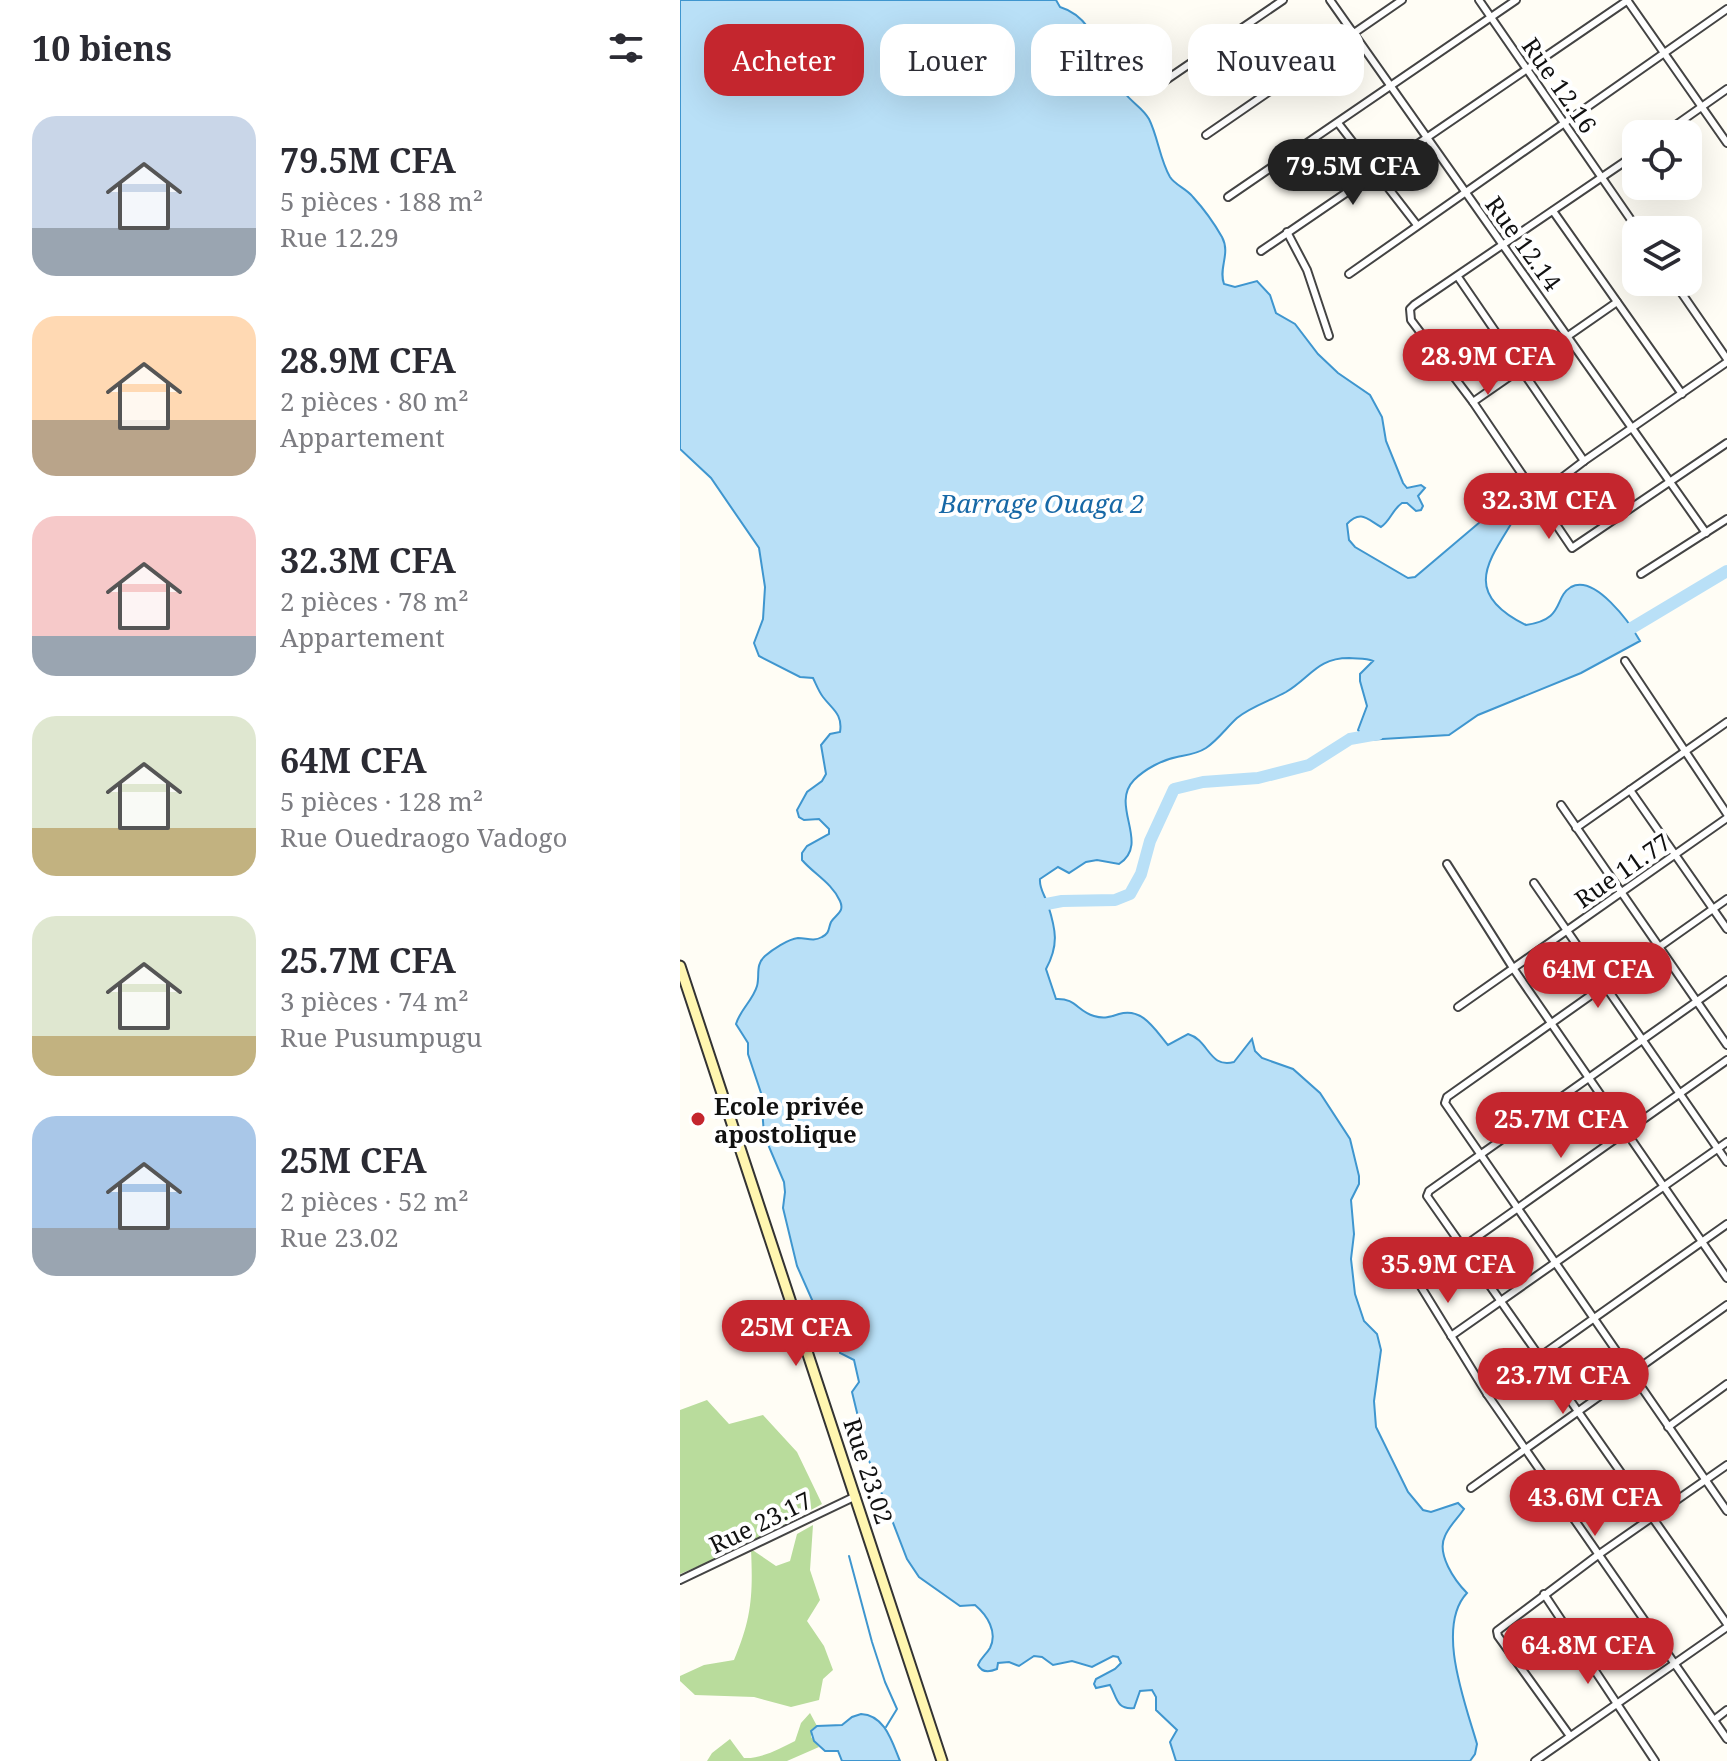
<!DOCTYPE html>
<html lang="fr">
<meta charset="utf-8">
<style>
body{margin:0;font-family:"Noto Serif",serif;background:#f7f7f7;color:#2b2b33;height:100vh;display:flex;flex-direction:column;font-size:30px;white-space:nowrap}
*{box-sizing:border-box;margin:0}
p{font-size:26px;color:#7c7c81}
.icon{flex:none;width:44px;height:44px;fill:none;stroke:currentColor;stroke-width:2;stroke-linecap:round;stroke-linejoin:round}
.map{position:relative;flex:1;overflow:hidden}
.drawer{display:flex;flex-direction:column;background:#fff;width:680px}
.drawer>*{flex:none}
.guide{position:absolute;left:24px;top:24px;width:760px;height:72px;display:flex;gap:16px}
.fabs{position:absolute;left:942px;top:120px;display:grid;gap:16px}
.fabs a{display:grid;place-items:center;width:80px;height:80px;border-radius:16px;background:#fff;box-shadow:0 8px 32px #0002;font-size:40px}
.price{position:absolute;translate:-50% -68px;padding:0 18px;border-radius:28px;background:#c4262e;color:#fff;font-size:26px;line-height:52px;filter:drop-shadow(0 2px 4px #0008)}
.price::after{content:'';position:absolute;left:50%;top:48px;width:24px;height:18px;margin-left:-12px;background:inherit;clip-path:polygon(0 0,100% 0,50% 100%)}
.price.current{background:#222;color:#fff}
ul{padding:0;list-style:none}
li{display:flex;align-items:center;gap:24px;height:200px;padding:0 32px}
li span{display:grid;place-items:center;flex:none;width:224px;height:160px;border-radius:24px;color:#555}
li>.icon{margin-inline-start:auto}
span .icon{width:96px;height:96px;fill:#fffc;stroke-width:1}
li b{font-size:34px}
h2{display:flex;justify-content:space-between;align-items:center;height:96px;padding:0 32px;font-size:34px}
.chip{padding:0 28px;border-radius:24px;background:#fff;box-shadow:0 8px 32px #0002;font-size:28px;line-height:72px}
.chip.current{background:#c4262e;color:#fff}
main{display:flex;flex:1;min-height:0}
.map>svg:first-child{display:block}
.forest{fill:#b9dc9c}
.water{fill:#b9e0f7;stroke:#3f96cf;stroke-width:2}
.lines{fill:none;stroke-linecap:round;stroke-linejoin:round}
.stream{stroke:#3f96cf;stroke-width:2}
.river{stroke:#b9e0f7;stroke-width:12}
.street-casing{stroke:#444;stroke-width:10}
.secondary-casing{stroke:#333;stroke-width:13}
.street{stroke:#fff;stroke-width:6}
.secondary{stroke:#fff6b0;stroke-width:9}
.poi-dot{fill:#c4262e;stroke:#fff;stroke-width:3}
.labels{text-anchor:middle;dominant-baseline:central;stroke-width:8;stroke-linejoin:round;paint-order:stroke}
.street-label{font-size:24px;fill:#111;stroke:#fff}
.poi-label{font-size:24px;font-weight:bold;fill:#111;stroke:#fff;text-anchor:start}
.water-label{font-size:26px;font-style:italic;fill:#1768a6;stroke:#fff}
</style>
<main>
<section class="drawer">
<h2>10 biens<svg class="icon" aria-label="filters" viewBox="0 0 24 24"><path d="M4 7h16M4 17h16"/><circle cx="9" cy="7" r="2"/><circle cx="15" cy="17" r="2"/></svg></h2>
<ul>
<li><span style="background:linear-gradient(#c9d6e8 70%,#9aa5b1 0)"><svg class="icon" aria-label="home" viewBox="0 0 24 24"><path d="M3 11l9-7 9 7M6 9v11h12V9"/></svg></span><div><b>79.5M CFA</b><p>5 pièces · 188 m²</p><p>Rue 12.29</p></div></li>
<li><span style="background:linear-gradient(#ffd9b3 65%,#b9a48a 0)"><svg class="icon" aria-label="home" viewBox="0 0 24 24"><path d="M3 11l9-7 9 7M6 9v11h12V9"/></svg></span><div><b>28.9M CFA</b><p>2 pièces · 80 m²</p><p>Appartement</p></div></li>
<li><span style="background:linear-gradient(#f6c9c9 75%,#9aa5b1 0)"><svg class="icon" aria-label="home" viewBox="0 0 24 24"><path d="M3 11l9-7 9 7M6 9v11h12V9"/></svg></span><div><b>32.3M CFA</b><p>2 pièces · 78 m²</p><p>Appartement</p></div></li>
<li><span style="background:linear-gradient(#dfe7d0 70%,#c2b280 0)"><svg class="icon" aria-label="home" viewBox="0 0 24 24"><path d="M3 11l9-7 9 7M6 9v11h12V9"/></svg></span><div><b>64M CFA</b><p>5 pièces · 128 m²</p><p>Rue Ouedraogo Vadogo</p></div></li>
<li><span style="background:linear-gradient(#dfe7d0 75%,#c2b280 0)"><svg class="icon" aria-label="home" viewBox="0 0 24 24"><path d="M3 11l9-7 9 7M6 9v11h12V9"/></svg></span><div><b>25.7M CFA</b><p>3 pièces · 74 m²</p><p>Rue Pusumpugu</p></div></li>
<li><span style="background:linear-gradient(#a9c7e8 70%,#9aa5b1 0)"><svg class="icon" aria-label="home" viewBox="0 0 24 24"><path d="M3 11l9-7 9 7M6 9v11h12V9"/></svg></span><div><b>25M CFA</b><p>2 pièces · 52 m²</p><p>Rue 23.02</p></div></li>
</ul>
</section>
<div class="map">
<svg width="1047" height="1761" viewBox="0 0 1047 1761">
<rect width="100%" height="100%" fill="#fffdf5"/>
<g class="forest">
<path d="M27,1400L49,1424L83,1415L117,1452L142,1504L61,1548L0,1574V1410Z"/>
<path d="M133,1525L130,1570L140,1600L127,1621L144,1646L153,1670L143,1679L139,1700L111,1707L74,1697L15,1695L0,1681V1676L24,1665L54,1660C72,1618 73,1594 71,1549L96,1566L110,1561L117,1534Z"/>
<path d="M130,1713L137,1726L131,1731V1737L139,1747L107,1761H27L32,1753L50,1739L64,1758C81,1759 99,1749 115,1741L121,1723Z"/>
</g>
<g class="water">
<path d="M0,0H376L380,7C417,18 423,64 444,92C451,102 463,108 469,119C478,137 480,160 490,177C495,185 507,189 513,197C523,208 534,223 542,237C551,254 538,268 544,284L555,287L577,281L590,295L596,313L615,324L638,354L658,373L690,395L702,417L706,441L723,483L727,488L741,485L745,488L738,496L743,506L741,510L736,511L727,503H722C712,510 711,520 701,527C688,520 681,509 667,524L669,540L675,547L728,578L735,577L813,511C815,501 816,495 824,487C833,489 843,494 842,505C817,553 773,589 846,625C886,619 873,598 891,587C915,574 950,623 960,641L901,673L798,715L769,735L686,740L678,730L687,706L680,681V674L693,661C686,658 678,659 669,658C637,658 631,677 606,692C590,701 572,706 557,718C547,727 538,740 526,748C517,754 507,755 497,757C482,760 465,769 454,780C429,806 471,843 439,864L417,860L406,862L389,873L378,867L360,879C359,889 365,895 368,905C376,930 379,945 366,969L376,999C396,998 397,1011 414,1016C424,1019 430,1017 439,1014C463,1007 475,1030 488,1045L508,1034C529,1040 529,1069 554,1062L572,1039L575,1051L582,1058L613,1069L640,1093L670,1139L679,1176V1184L671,1200L674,1234L671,1259L675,1294L684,1321L697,1334L701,1350L694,1401L696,1427L728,1492L743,1510L751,1512L778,1503L784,1509C778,1518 769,1526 765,1536C756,1554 775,1581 787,1593C755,1627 786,1705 797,1744L795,1754L790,1761H496L490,1742L497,1730L476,1710V1697L472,1690L460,1691L454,1708C436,1710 437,1697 430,1685L416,1688L414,1684L416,1679L435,1669L441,1663L438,1657L433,1656L412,1667L392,1661L373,1665L362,1657L354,1656L339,1666L329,1662L318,1663L317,1669C310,1672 302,1673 298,1665C301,1657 306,1655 310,1648C318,1632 307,1615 295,1605L280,1606L239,1577L227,1559L188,1458L172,1392L179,1382L174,1360L160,1353L161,1336L157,1327L137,1311L117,1266L103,1208L105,1192L104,1182L84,1135L81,1093L68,1054V1043L56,1024C60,1010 73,1000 77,986C80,975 75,965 85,956C92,950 108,939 118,938C127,938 133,942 142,937C150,933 148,929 151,922C156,914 165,912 160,901C152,883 134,874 122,860V853L127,846L149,834V829L139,819L124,820L119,817L117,810L127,792L142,781L146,774L141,745L150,734L160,732C163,714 152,709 143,697C139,692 136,684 133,678L120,677L79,656L74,643L83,619L85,587L79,548L31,478L0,449Z"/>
<path d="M181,1714C205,1715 212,1742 220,1761H162L158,1751H145L134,1741L131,1731L137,1726L162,1725L172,1717Z"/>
</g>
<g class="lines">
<path class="stream" d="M169,1556L192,1642L205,1682L217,1709L206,1727"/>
<g class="river">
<path d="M940,635L1047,571"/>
<path d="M351,907L382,901L435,900L450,894L461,874L470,841L494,789L523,782L578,778L629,765L670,739L698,734"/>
</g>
<defs>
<g id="street">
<path d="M650,0L1026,533"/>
<path d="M799,0L958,230"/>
<path d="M947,0L1047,143"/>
<path d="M486,80L603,0"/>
<path d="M658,123L737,225"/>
<path d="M983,134L1047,89"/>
<path d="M526,135L722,0"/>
<path d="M956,154L734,305L730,309L731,320L793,402L892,548L1047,443"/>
<path d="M548,197L836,0"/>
<path d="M873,211L1002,394"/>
<path d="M607,232L627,270L649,336"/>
<path d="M581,251L948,0"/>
<path d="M669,274L1047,9"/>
<path d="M778,277L904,461"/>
<path d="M994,282L1047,359"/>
<path d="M793,402L937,302"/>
<path d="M858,496L904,461L1047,362"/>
<path d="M961,574L1047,519"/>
<path d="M945,661L1047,814"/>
<path d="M950,790L1047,929"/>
<path d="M881,805L1047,1045"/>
<path d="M896,828L1047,722"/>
<path d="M767,864L833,968L1047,1278"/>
<path d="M854,883L1047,1162"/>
<path d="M1047,899L767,1097L765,1103L1047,1511"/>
<path d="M1047,980L749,1191L747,1196L1047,1624"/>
<path d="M778,1007L1047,818"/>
<path d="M1047,1060L739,1278L738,1282L807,1394L1047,1739"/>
<path d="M771,1336L1047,1142"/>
<path d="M807,1394L1047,1224"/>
<path d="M988,1427L1047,1384"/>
<path d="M791,1488L1047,1305"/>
<path d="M0,1580L176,1496"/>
<path d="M864,1594L975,1761"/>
<path d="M1034,1720L1047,1710"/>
<path d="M890,1736L818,1636L817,1631L918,1555L1047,1465"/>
<path d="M855,1761L1047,1627"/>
</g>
<path id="secondary" d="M0,966L262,1761"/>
</defs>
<use href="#street" class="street-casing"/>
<use href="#secondary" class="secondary-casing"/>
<use href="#street" class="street"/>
<use href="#secondary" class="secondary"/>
</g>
<circle class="poi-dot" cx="18" cy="1119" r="8"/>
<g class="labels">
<g class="street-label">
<text transform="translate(880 85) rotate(55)">Rue 12.16</text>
<text transform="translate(844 243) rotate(54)">Rue 12.14</text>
<text transform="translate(942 870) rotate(-35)">Rue 11.77</text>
<text transform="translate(189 1471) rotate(72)">Rue 23.02</text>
<text transform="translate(80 1522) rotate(-26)">Rue 23.17</text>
</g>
<g class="poi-label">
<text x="34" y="1105">Ecole privée<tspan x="34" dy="28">apostolique</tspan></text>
</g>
<g class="water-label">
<text x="362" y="503">Barrage Ouaga 2</text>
</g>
</g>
</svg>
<div class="fabs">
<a><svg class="icon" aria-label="locate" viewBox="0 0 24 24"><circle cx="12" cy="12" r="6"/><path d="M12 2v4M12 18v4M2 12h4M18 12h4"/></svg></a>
<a><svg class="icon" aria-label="layers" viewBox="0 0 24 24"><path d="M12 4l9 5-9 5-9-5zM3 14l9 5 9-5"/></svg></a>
</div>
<b class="price current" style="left:673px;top:207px">79.5M CFA</b>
<b class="price" style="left:808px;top:397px">28.9M CFA</b>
<b class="price" style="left:869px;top:541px">32.3M CFA</b>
<b class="price" style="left:918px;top:1010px">64M CFA</b>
<b class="price" style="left:881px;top:1160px">25.7M CFA</b>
<b class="price" style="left:768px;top:1305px">35.9M CFA</b>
<b class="price" style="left:116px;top:1368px">25M CFA</b>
<b class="price" style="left:883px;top:1416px">23.7M CFA</b>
<b class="price" style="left:915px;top:1538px">43.6M CFA</b>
<b class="price" style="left:908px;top:1686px">64.8M CFA</b>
<div class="guide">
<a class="chip current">Acheter</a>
<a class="chip">Louer</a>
<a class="chip">Filtres</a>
<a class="chip">Nouveau</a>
</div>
</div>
</main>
